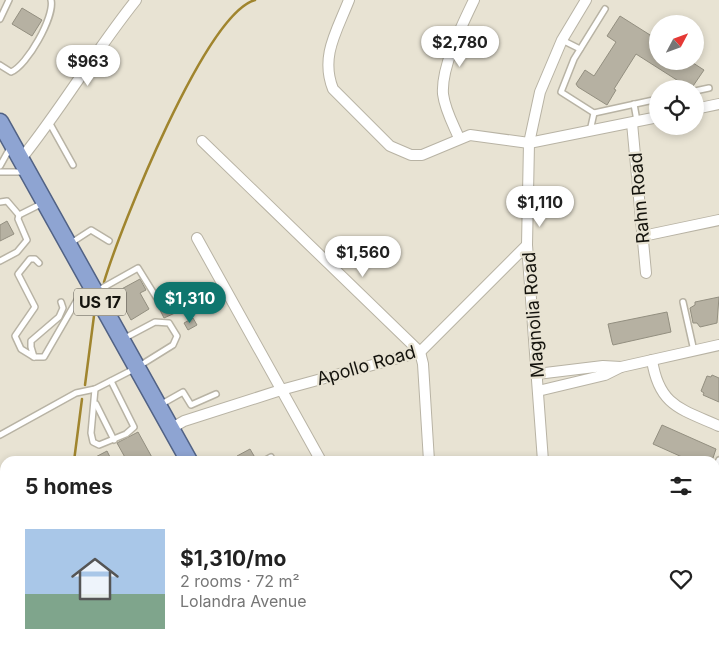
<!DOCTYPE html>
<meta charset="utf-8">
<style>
body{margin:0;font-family:Inter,sans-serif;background:#f6f6f6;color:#222;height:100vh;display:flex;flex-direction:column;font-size:19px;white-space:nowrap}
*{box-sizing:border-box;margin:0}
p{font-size:16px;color:#767676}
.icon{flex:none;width:28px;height:28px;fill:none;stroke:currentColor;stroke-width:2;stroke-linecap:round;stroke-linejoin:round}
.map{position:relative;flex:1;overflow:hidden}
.details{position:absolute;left:0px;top:456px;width:720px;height:196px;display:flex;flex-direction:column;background:#fff;border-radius:15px 15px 0 0;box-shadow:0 2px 8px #0003}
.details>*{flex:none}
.needle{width:32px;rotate:49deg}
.tools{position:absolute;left:649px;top:15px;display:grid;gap:10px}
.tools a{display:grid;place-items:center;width:55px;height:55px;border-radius:50%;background:#fff;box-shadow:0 2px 8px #0003;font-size:25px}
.price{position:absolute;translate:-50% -42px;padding:0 11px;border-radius:18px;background:#fff;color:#222;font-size:16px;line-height:32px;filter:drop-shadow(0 1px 2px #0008)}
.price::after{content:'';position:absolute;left:50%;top:30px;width:15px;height:11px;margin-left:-8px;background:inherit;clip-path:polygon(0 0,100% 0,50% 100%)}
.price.on{background:#0f766e;color:#fff}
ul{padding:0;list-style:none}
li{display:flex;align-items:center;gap:15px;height:125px;padding:0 25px}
li span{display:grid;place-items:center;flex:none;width:140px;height:100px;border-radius:0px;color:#555}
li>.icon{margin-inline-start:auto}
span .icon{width:60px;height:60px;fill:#fffc;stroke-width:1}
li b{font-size:21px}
h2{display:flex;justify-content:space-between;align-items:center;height:60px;padding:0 25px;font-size:21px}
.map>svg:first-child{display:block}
.green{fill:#edd17d}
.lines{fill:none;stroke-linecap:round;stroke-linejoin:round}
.stream{stroke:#a0852e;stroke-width:2.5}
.building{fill:#b6b1a2;stroke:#938f80}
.service-casing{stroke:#b8b3a4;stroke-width:8}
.minor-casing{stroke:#b8b3a4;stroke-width:12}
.trunk-casing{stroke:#516285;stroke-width:19}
.service{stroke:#fff;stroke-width:5}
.minor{stroke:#fff;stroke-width:10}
.trunk{stroke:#8ea4d2;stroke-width:16}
.labels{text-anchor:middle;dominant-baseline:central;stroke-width:4.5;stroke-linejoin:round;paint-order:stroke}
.shield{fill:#e8e3d3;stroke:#545148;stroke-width:1}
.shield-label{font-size:16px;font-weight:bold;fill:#14130d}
.street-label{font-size:18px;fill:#14130d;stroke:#e8e3d3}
</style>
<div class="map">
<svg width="719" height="652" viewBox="0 0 719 652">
<rect width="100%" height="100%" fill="#e8e3d3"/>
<path class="green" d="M28,648H103L102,652H18Z"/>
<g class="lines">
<g class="stream">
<path d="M104,282C120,229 205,14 255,0"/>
<path d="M85,385L95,308"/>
<path d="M74,461L82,399"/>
<path d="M70,652V648"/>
</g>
</g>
<g class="building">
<path d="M22,8L42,20L32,36L12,24Z"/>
<path d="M620,16L658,40V61H690L704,70L691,89L636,54L614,89L616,90L607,105L578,87L576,84L585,70L594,76L616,42L607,36Z"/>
<path d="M7,221L14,234L0,241V225Z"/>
<path d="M140,279L146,290L140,293L149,309L131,320L116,292Z"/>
<path d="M205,288L212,300L201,306L195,294Z"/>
<path d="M719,297L717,323L700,327L697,323H693L690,308L695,305V302Z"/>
<path d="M170,304L175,313L164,318L160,310Z"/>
<path d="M667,312L671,332L613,345L612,342L608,324Z"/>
<path d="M193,318L197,325L188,330L184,323Z"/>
<path d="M712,375L719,378V402L703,395L704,393L701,391L707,376L711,377Z"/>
<path d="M662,425L716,449L712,461H691L653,444Z"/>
<path d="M138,432L154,461H127L117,443Z"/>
<path d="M250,449L257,461H240L237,456Z"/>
<path d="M107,451L112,461H88Z"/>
</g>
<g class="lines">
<defs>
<g id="service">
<path d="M605,9L574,59L561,92L594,113L658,99"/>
<path d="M0,19L9,0"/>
<path d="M562,40L580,49"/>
<path d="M0,65L11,72C27,66 55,16 51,0"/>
<path d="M695,91L709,88"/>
<path d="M634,104L637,121"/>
<path d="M49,122L73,165"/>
<path d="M590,131L594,113"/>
<path d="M0,166L10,148"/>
<path d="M0,172H24"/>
<path d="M0,202L7,201L19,215"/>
<path d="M71,243L91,230L109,241"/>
<path d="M0,261L17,252L27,240L18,219L19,215L43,203"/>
<path d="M39,263L35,259H30L18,274L35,307L15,336L21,349L34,357L31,347V341L59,317L63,308L61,302"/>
<path d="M97,291L138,268L161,305"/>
<path d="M683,302L694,351"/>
<path d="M34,357H44L77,300L90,290"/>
<path d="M95,389L91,433L93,442L99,445L126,434L134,427L111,381"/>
<path d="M96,404L114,440"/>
<path d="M160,405L183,392L191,405L216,394"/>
<path d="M0,435L76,393L95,389L136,368L173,345L177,336L169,323L155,322L123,339"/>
<path d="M264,461L271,457"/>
<path d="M715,469L719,460"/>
<path d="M252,648L254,652"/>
<path d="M141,652L144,648"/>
<path d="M261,652L269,648"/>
</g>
<g id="minor">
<path d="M349,0C337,31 320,56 333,89L390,146L411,155H422L470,135L529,143L658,117"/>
<path d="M695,109L719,104"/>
<path d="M632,123L646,273"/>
<path d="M459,138C453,124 445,110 443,94C441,67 462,25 474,0"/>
<path d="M202,141L420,352L423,364L429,461"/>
<path d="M21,159C62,108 95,51 136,0"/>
<path d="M643,236L719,220"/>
<path d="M197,238L321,461"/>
<path d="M652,360C659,406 681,409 719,426"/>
<path d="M621,367L719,345"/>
<path d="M537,374L603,366L621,367L605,375L538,391"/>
<path d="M170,429L184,421L281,390L420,352L527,245"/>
<path d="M543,461L527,245L529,143L540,92L562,40L586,0"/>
<path d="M715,562L719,563"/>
<path d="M426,648L429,652"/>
<path d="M440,648V652"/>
<path d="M555,648V652"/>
<path d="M668,648V652"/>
</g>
<g id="trunk">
<path d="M0,122L189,461"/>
<path d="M293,648L295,652"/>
</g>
</defs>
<use href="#service" class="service-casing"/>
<use href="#minor" class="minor-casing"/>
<use href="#trunk" class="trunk-casing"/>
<use href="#service" class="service"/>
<use href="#minor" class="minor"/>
<use href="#trunk" class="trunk"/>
</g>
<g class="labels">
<rect class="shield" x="74" y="288.5" width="52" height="27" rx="4"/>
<g class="shield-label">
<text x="100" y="302">US 17</text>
</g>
<g class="street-label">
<text transform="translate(639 198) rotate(-95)">Rahn Road</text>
<text transform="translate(533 315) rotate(-94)">Magnolia Road</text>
<text transform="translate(366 365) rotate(-16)">Apollo Road</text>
</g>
</g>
</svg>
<div class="tools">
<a><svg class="needle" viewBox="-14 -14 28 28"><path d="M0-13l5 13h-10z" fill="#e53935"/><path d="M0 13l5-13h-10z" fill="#767676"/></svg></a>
<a><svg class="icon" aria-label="locate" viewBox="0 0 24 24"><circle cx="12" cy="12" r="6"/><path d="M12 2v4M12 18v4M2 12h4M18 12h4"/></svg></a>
</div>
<b class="price" style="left:460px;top:68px">$2,780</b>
<b class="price" style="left:88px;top:87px">$963</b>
<b class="price" style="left:540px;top:228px">$1,110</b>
<b class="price" style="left:363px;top:278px">$1,560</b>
<b class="price on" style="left:190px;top:324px">$1,310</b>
<section class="details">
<h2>5 homes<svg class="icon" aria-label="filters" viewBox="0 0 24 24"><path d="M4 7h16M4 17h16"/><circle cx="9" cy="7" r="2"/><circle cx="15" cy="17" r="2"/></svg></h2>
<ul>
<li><span style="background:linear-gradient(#a9c7e8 65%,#7fa58c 0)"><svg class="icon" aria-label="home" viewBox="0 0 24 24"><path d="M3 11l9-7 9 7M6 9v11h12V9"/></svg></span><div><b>$1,310/mo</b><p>2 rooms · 72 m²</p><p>Lolandra Avenue</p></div><svg class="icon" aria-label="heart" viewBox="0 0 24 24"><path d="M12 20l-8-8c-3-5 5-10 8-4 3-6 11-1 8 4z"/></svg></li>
</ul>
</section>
</div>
